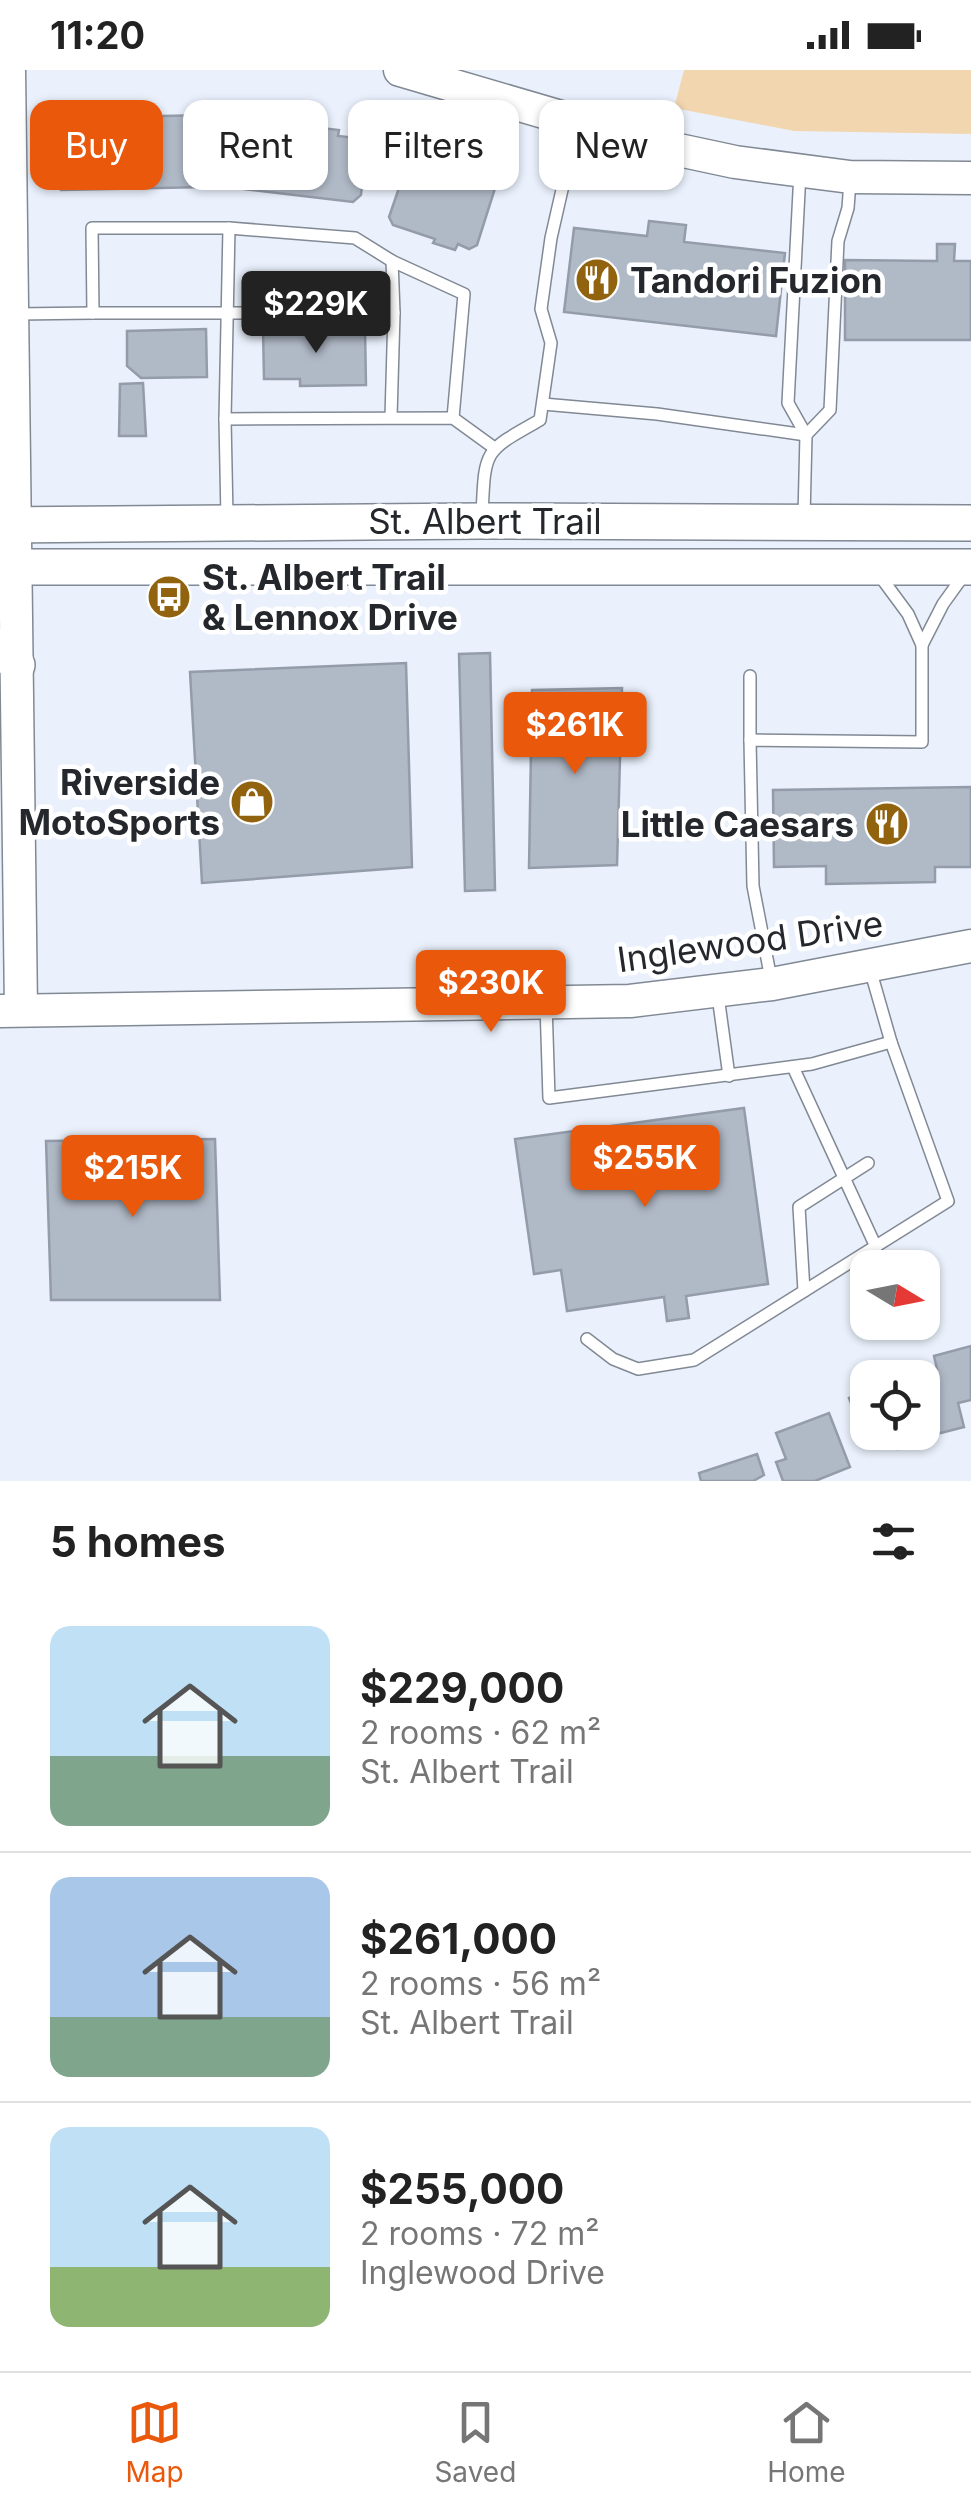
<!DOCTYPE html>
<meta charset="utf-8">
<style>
body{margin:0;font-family:Inter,sans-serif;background:#f2f2f2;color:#222;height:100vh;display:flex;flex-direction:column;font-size:38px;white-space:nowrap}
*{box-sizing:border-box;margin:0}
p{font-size:32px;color:#767676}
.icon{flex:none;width:55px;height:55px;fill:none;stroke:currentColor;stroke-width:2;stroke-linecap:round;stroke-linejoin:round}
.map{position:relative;height:1411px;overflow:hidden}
.side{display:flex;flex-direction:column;background:#fff;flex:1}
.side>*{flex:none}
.banner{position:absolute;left:30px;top:30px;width:912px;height:90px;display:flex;gap:20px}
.needle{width:65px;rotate:100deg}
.buttons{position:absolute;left:850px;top:1180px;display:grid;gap:20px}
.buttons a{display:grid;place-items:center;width:90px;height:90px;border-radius:20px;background:#fff;box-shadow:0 2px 8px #0004;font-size:50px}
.price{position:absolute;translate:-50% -85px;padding:0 22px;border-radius:10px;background:#ea580c;color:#fff;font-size:32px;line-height:65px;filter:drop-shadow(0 2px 5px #0008)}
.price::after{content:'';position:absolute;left:50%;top:60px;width:30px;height:22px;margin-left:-15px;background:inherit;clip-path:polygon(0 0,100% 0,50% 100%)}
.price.current{background:#222;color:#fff}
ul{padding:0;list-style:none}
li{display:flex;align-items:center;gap:30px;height:250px;padding:0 50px}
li+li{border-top:2px solid #e0e0e0}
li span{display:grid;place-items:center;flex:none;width:280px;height:200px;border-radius:20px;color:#555}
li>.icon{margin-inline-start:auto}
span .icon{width:120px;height:120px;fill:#fffc;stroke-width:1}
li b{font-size:42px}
h2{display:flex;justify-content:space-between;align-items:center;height:120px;padding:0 50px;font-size:42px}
.tag{padding:0 35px;border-radius:20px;background:#fff;box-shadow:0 2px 8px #0004;font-size:35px;line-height:90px}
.tag.current{background:#ea580c;color:#fff}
.status{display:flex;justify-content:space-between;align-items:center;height:70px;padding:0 50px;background:#fff;direction:ltr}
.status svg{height:28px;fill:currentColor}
.dock{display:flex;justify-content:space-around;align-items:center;height:140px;border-top:2px solid #e0e0e0;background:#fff;font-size:28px;color:#767676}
.dock a{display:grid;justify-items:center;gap:5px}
.dock .current{color:#ea580c}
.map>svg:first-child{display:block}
.green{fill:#f1d6b0}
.building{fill:#b0b9c6;stroke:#949ca9;stroke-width:2.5}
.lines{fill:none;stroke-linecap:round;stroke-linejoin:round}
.lane-casing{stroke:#818995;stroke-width:14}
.secondary-casing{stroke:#818995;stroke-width:35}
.primary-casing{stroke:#818995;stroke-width:38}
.lane{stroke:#fff;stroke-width:11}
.secondary{stroke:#fff;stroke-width:32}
.primary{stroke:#fff;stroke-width:35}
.labels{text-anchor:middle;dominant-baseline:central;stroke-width:9;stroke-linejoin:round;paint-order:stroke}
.poi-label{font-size:35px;font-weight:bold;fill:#24272c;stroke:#fff;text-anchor:start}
.street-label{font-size:35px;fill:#24272c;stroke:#fff}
</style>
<div class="status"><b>11:20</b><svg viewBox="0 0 49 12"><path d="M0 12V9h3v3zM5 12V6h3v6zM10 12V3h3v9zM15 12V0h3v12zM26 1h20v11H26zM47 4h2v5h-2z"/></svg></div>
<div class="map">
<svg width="971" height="1411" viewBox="0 0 971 1411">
<rect width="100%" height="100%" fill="#eaf1fc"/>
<path class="green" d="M684,0H971V64L794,61L674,38Z"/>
<g class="building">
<path d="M211,45L213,111L207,117L61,120L54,113V54L59,48Z"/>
<path d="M245,49L339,60L338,66L367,69L361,125L353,132L244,119L237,111Z"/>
<path d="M411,83L497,112L477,175L469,179L458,174L455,180L433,173L435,169L393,155L389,147Z"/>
<path d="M649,151L686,155L684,172L785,183L776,266L564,242L574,158L647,166Z"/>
<path d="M937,174H955L954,191H971V270H845V190L937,191Z"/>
<path d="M206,259L207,307L141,308L127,296V261Z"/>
<path d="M365,259L366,315L300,316V309H264L263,260Z"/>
<path d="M143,313L146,366H119L120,314Z"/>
<path d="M490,583L495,820L465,821L459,584Z"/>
<path d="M406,593L412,797L202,813L190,602Z"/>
<path d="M622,618L617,795L529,798L532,620Z"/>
<path d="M971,717V797H935V812L826,814V796L774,797L773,720Z"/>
<path d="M744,1038L768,1214L686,1226L689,1248L667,1251L664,1227L567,1241L561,1200L534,1204L515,1069Z"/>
<path d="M215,1069L220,1230H51L46,1071Z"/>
<path d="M971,1276V1330L958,1333L964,1357L929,1366L922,1343V1308L913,1306L937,1299L934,1286Z"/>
<path d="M868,1321V1362H885L865,1370L849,1328Z"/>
<path d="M829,1343L850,1397L815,1411H783L776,1392L786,1389L776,1363Z"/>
<path d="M892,1362H914L918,1372L898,1379Z"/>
<path d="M757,1384L764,1405L753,1411H701L699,1403Z"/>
</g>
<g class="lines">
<defs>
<g id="lane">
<path d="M800,102L788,333L806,365L804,447"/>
<path d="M229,158H92L93,243H394L391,347"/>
<path d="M392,191L394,243"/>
<path d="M17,244L93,243"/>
<path d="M543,334L657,344L806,365L830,340L838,171L848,138L850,111"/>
<path d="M225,349L229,158L355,168L392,191L464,224L453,348"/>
<path d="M482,445C485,379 483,382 540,350L551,273L541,239L551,168L577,54"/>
<path d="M227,447L225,349L453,348L493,377"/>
<path d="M922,575L943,534L966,502"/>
<path d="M750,606V670"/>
<path d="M771,909L753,816L750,670L922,672V575L908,544L877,502"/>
<path d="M718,926L729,1006"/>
<path d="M546,934L549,1028L812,994L891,972"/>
<path d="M793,997L876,1177"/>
<path d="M804,1221L799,1137L868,1093"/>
<path d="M587,1269L613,1289L638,1299L694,1290L948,1131L891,972L870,899"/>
</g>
<g id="secondary">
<path d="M9,0L21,940"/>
<path d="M400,0L660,76L735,92L850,107L971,108"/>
<path d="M0,941L630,931L772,914L971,876"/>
</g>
<g id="primary">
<path d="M0,455L481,451L971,453"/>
<path d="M0,497H971"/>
<path d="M0,576L17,595"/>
</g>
</defs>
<use href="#lane" class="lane-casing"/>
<use href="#secondary" class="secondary-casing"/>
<use href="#primary" class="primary-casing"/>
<use href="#lane" class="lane"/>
<use href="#secondary" class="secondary"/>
<use href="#primary" class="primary"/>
</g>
<defs>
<symbol id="restaurant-disc" viewBox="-11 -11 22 22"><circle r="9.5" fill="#91630f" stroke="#fff"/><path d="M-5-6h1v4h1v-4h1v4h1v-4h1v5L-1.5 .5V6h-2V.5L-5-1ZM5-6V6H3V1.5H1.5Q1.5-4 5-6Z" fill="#fff"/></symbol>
<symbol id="bus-disc" viewBox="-11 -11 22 22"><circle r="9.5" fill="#91630f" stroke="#fff"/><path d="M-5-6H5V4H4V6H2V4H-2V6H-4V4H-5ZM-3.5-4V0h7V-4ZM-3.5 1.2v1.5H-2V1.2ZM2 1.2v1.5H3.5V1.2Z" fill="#fff"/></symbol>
<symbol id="shop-disc" viewBox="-11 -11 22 22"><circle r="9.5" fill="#91630f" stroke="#fff"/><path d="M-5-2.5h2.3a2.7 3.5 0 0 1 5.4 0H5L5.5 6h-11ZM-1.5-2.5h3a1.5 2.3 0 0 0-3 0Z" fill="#fff"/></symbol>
</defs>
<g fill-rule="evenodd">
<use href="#restaurant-disc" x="572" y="185" width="50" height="50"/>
<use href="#bus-disc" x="144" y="502" width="50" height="50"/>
<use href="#shop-disc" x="227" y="707" width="50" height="50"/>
<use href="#restaurant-disc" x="862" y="729" width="50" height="50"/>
</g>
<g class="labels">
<g class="poi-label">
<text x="630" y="210">Tandori Fuzion</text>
<text x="202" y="507">St. Albert Trail<tspan x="202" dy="40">&amp; Lennox Drive</tspan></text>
<text x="220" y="712" text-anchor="end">Riverside<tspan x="220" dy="40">MotoSports</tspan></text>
<text x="854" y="754" text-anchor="end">Little Caesars</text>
</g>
<g class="street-label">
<text x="485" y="451">St. Albert Trail</text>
<text transform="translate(750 871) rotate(-8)">Inglewood Drive</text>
</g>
</g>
</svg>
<div class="buttons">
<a><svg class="needle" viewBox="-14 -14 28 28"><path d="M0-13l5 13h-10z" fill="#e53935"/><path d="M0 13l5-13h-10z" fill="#767676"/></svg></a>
<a><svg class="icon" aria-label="locate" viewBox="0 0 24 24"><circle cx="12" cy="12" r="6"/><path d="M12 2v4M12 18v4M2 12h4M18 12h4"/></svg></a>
</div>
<b class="price current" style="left:316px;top:286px">$229K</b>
<b class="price" style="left:575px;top:707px">$261K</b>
<b class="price" style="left:491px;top:965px">$230K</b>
<b class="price" style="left:645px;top:1140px">$255K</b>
<b class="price" style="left:133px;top:1150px">$215K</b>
<div class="banner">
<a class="tag current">Buy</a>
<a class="tag">Rent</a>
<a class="tag">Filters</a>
<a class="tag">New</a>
</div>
</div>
<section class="side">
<h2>5 homes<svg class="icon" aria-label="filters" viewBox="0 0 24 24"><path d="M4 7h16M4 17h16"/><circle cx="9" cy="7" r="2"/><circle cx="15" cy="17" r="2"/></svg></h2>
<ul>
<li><span style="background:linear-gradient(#bfe0f5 65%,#7fa58c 0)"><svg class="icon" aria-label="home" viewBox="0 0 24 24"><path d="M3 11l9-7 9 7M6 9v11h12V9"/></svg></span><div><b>$229,000</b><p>2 rooms · 62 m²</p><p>St. Albert Trail</p></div></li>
<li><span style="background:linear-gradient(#a9c7e8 70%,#7fa58c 0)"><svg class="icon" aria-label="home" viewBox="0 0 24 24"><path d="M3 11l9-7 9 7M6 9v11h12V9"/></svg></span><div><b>$261,000</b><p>2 rooms · 56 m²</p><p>St. Albert Trail</p></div></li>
<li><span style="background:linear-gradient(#bfe0f5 70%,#8fb573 0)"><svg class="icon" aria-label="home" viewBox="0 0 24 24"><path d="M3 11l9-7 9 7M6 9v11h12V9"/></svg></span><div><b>$255,000</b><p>2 rooms · 72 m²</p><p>Inglewood Drive</p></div></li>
</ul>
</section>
<nav class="dock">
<a class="current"><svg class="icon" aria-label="map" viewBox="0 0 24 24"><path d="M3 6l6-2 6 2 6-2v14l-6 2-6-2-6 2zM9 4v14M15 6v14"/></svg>Map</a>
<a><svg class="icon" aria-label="saved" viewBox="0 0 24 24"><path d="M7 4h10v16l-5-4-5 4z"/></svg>Saved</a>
<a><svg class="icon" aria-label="home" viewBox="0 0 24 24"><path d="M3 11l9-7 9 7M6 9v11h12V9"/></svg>Home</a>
</nav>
